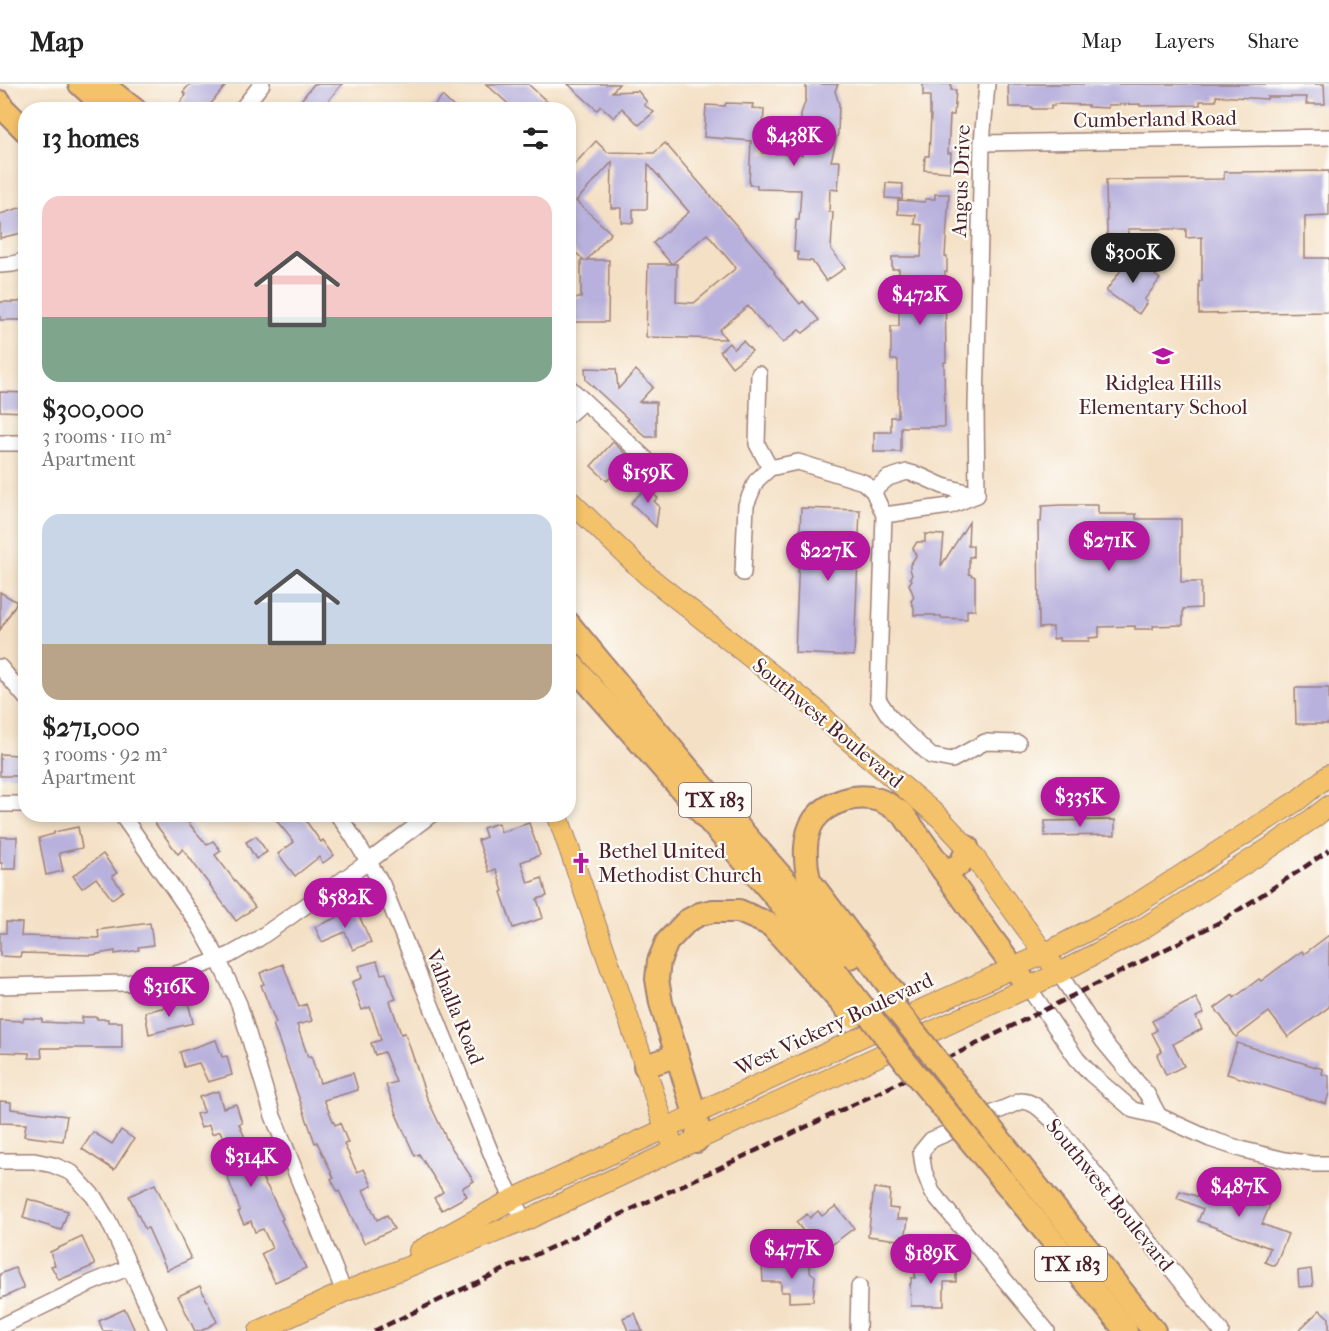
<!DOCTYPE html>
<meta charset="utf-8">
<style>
body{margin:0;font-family:"IM FELL French Canon",serif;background:#f2f2f2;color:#222;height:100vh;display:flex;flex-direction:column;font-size:22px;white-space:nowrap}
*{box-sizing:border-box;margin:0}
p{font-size:20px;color:#767676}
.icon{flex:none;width:33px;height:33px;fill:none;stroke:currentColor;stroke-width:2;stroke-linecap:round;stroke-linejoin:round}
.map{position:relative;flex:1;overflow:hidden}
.drawer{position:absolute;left:18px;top:18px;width:558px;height:720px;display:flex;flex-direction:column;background:#fff;border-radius:24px;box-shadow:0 3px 9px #0003}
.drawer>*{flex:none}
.price{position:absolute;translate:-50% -51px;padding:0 14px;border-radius:21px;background:#b5179e;color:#fff;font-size:20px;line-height:39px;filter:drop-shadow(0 2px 3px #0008)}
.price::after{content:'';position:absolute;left:50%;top:36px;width:18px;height:14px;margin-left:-9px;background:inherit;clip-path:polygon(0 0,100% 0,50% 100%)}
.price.selected{background:#222;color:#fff}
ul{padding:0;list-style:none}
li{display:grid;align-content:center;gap:12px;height:318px;padding:0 24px}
li span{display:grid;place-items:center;height:186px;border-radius:18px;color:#555}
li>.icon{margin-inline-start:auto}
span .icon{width:108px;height:108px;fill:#fffc;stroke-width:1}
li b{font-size:26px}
h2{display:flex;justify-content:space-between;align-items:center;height:72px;padding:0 24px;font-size:26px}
header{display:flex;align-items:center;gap:36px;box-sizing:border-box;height:84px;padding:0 30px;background:#fff;border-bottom:2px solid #e0e0e0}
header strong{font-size:28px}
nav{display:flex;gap:33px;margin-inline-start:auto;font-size:21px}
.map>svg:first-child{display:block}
.building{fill:#b8b1dd;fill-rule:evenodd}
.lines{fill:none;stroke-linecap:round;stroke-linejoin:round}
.minor-casing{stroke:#9f8078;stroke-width:18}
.major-casing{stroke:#9f8078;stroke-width:22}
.highway-casing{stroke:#9f8078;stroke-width:26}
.minor{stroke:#fff;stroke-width:15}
.major{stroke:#f3c26a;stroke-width:20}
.highway{stroke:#f3c26a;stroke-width:22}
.rail{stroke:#4a1f2b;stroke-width:4.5;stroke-dasharray:9 4.5;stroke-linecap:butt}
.highway-bridge-casing{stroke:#9f8078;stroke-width:26;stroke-linecap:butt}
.highway-bridge{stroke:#f3c26a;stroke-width:22}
.labels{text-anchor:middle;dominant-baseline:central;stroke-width:4.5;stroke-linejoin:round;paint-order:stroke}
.shield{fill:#fdfcf7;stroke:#806168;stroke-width:1.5}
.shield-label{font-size:20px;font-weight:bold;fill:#4a1f2b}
.street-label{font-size:21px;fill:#4a1f2b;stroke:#fdfcf7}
.poi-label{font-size:21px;fill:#4a1f2b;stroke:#fdfcf7}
</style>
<header>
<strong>Map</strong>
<nav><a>Map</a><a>Layers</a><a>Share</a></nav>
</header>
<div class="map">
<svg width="1329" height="1247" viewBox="0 0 1329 1247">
<rect width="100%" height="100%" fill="#fdfcf7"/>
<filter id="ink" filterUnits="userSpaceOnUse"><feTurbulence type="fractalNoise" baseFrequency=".0167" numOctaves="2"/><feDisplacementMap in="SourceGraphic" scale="12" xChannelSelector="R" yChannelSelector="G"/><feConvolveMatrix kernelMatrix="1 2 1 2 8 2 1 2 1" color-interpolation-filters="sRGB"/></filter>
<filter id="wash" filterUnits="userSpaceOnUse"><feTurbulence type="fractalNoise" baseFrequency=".008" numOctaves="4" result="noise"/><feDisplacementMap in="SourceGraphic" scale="24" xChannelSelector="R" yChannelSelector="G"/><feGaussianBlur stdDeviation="1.35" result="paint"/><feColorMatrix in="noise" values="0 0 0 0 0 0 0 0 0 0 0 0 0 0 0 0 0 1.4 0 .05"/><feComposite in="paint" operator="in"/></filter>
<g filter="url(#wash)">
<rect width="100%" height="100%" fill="#f4e0c5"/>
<g id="blocks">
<g class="building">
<path d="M190,0H227L209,22L207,21L203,26H186L179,20L186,11L183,8Z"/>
<path d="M314,0H342L321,26H293Z"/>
<path d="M486,0H528L556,26H515Z"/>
<path d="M568,0H619L612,8L638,7L647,18L644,21L654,28L639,41L622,24L614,34L601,22L597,26Z"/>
<path d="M806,0H838L835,7L839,20L838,49L831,77H840L838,106L830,105L829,128H833L831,165L845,184L826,197L812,177L798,176V168H794L796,136H799L801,106L757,105V101H749L751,57L704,53L706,21L725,22L726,19L753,20L752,24L764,25L762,69L802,71L807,47L801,36V30L806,15Z"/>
<path d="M923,0H951V6H956L954,31H950L948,69H951L950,88L924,86L925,72H929L931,31H930V12H923Z"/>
<path d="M1008,0H1324L1325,20H1306L1307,13H1267V15L1216,12V17H1200V21L1140,22V20L1108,21V24L1088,23V21L1054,20V22L1051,21V25H1032V23H1009Z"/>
<path d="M442,12L457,26H430Z"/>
<path d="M596,57L607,68L654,69L665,59L762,171L775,188L774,189L800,220L803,217L819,236L803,249L799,246L783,259L769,243L767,245L748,222L719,246L726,255L646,253L648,180H672L653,159L689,128L648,80L647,125H633V139L621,138V124H611L612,78L576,117L611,149L587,176H609L608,238H568V214H581V176H584L568,162V87ZM707,150L736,184L694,219L676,218L677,180H672Z"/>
<path d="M1329,87V132L1305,133V174H1329V228L1199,230V197H1202V153L1186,154V145H1128V151H1107L1106,96L1224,95V88Z"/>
<path d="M886,99L903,100L902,115L885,114Z"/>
<path d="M935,110H949L945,173H947V188H945L946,278H944L945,343H901V368H874V348H891V333H898V276H891V242H899V185H892V173H921L923,141L915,140L916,131L898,130V116L925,118V115H935Z"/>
<path d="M26,122V148L0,154V130Z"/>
<path d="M1128,170L1160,195L1144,216L1147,218L1139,230L1106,207L1121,186L1118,183Z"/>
<path d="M26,215V236H0V218H18Z"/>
<path d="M743,257L752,267L732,283L720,267L729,259L734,265Z"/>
<path d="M585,284L616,285L618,305L636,286L653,303L639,318H656V353H646L627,336L628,335L586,296Z"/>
<path d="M0,308L26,309V328L0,327Z"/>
<path d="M613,358L629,373L607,397L591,382Z"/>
<path d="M650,400L657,408L654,411L658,414L654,417L659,422L656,443L631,419Z"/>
<path d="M1061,421H1098V430H1136V435H1181V498H1201V524L1183,525V541L1153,542V545H1135V542L1099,543V553L1089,554V557H1059V554L1053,555V543L1039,544L1038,438H1041L1042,422Z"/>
<path d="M801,424L860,426L854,572L795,569Z"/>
<path d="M969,438L968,462H973V473H969V490L975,493V526H967V535L941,534V532H935V531H914V524L911,517L914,513L909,500L912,496L910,494L912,491L910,485V481L916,472L913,464L917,458H925V450L944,451L941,482Z"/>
<path d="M0,508L17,518L0,546Z"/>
<path d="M1295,604H1329V640H1296Z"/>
<path d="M0,670L19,671L18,692H0Z"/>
<path d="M148,730H181L207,761L213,757L221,767L215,771L255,823L236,837L183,765L178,770Z"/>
<path d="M271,730H301L321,758L323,756L334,771L323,779L319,773L295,792L278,770L294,758Z"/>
<path d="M1115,736V751L1045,752V737Z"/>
<path d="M498,739L501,748L529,739L540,771L521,778L528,799L542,794L547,812L537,815L543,834L513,844L501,808L503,807L496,785L489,788L478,756L486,753L483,744Z"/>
<path d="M78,743L82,764L59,769L63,787L46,791L39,754L54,750V748Z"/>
<path d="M256,752L267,768L256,775L246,758Z"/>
<path d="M0,753H17L16,785H2V779H0Z"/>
<path d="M103,770L117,789L112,792L123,807L112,815L96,794L82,804L73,792Z"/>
<path d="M356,825L371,858L353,866L345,848L322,858L315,843Z"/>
<path d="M6,838L22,839L21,852L99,854L98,846L150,839L153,861L138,863L139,866L115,870V867L92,871L21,869L20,873L0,872V849H6Z"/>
<path d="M1329,851V923L1288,953L1269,928L1236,953L1215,924L1233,911L1234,914L1259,895L1261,897L1302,867L1304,870Z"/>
<path d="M377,877L381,890L386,889L396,915L390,917L401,950L405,949L427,1014L449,1060L474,1097L462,1104L467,1112L442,1126L434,1114L443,1108L419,1070L415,1072L396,1030H397L386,1001L396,998L384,968L375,971L371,959L381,956L370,923L362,926L352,898L362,894L359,882Z"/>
<path d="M283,880L299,923L306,920L312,937L297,941L308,973L311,972L320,999L353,989L358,1006L324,1016L335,1041L340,1039L348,1059L344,1060L357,1088L364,1085L372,1102L363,1106L377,1136L387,1131L394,1145L364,1159L339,1107L338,1108L331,1095L334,1094L317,1058L315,1059L273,940L276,939L261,901L264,900L260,889Z"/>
<path d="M1196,914L1204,929L1196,933L1202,945L1173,960L1184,982L1166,991L1157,971L1162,968L1152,949L1157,946L1152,937Z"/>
<path d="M188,918L193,939L149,950L145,928Z"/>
<path d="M82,933H97V935H108V938H122V964H41L42,974H29V969L0,968V936L23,937L24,934L42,935V938L82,940Z"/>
<path d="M216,956L222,973L227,972L232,991L208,998L199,979L184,983L180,968Z"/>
<path d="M1237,959L1323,985L1322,990L1329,992V1009L1326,1020L1227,990Z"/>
<path d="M218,1007L223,1024L236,1020L242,1039L239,1040L266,1102H267L283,1135L281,1136L306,1184L275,1198L261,1170L272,1164L263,1145L255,1148L251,1137L244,1140L238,1128L240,1127L236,1115L225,1087L236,1083L220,1047L212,1050L209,1041L201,1044L196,1030L204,1028L199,1013Z"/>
<path d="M0,1017L11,1018V1025L67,1032L63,1057L24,1052L26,1040L0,1039Z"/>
<path d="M121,1046L134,1055L114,1086L82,1065L93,1048L112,1060Z"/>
<path d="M155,1100L191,1175L167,1186L148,1144L145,1145L129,1112Z"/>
<path d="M1211,1101L1270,1121L1262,1140L1288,1150L1275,1182L1265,1178L1270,1164L1198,1137L1203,1125L1177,1114L1180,1107L1206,1115Z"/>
<path d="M874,1104L890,1106L889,1124L898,1125L897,1135H908L905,1157L868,1152Z"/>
<path d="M28,1115L68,1127L61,1146L23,1134Z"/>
<path d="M836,1122L854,1144L830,1162L829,1160L819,1168L796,1138L807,1130L810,1134L818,1127L822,1132Z"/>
<path d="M82,1153L95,1181L59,1196L51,1182L55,1181L50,1168Z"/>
<path d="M810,1180V1188L815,1192L813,1217L789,1218V1208H781V1198H763L762,1181Z"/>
<path d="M918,1182H956V1198H944V1222H911L910,1200H911V1194H915V1186H918Z"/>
<path d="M15,1184L24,1204L0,1215V1190Z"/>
<path d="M1311,1185L1313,1202L1299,1203L1298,1187Z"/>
<path d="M200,1202L217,1238L201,1247H195L178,1212Z"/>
<path d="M125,1225L135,1247H103L99,1237Z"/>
<path d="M1320,1226L1329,1234V1247H1298Z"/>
<path d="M635,1229L642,1247H628L623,1234Z"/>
</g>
</g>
</g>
<g filter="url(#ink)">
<use href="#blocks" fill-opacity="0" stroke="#9f8078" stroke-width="1.5"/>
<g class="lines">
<defs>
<g id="minor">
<path d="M241,26L262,0"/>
<path d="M982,59L1329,53"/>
<path d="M0,181L13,180L26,176"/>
<path d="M759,290L757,360L770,384"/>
<path d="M568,302L646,375"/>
<path d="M568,331L584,317"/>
<path d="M0,359H26"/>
<path d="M770,384L798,378L863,398L873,407L884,431L878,615L889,632L931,672L952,676L985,658L1018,659"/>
<path d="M873,407L888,394L907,388L921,392L943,402L977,411L950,422L884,431"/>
<path d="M977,411L976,324L982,59L987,0"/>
<path d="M743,489L746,421L756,397L770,384"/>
<path d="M0,583L26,614"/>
<path d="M0,720H26"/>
<path d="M121,730L199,841L218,875L239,920L273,1032L344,1208"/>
<path d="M337,730L352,751L382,800L495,1079L524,1137"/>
<path d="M1059,889L1103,957L1147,1010L1159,1032"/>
<path d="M0,902L125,899L159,895L196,884L230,871L258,855L368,778L432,730"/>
<path d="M1029,904L1077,975L1091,990L1133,1026L1159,1032L1210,1055L1244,1066L1285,1076L1313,1080H1329"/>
<path d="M0,1077H34L53,1081L72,1089L94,1113L109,1138L159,1247"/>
<path d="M0,1243L91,1199L130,1183"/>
<path d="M858,1247L859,1203"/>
<path d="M1047,1247L932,1108L924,1087L921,1068L931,1056L1021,1017C1034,1017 1043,1028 1053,1037L1221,1247"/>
</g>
<g id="major">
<path d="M568,415L648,492L813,623L841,650L939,733L967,763L1052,880"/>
<path d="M557,730L645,982L665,1045L671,1056"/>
<path d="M419,1167L513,1115L665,1045L695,1030L846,960L1046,869L1127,826L1298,716L1329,691"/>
<path d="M259,1247L344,1208L524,1137L675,1066L1059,889L1139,847L1268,765L1312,735L1329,722"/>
</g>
<g id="highway">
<path d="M80,0L108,26"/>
<path d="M102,0L135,26"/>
<path d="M0,18L2,23L26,47"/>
<path d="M568,539L690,687L851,873"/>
<path d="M568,576L774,811L836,888"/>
<path d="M943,786C961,783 962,780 967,763"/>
<path d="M895,924V910L809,796C805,778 803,752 814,736C828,717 858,709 879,716C888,719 895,725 903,730L993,856L1029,904"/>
<path d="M645,982L676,972"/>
<path d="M696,1057L698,1043L695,1030L661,919L657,895L659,877L667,858L687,837L700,830L713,827H739L771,841L821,896"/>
<path d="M1036,1101L1154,1247"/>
<path d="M1017,1113L1126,1247"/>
</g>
</defs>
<use href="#minor" class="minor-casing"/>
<use href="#major" class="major-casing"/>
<use href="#highway" class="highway-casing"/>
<use href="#minor" class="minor"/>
<use href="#major" class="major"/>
<use href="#highway" class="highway"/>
<path class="rail" d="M374,1247L882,1007L1220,838L1299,787L1329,766"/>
<defs>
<g id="highway-bridge">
<path d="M836,888L911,985L1017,1113"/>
<path d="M821,896L853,932"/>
<path d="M895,924L1036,1101"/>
</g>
</defs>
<use href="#highway-bridge" class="highway-bridge-casing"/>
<use href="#highway-bridge" class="highway-bridge"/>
</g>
</g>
<defs>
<symbol id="school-bare" viewBox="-9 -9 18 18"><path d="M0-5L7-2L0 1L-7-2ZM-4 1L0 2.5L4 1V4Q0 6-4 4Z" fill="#b5179e" stroke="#fdfcf7" stroke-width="2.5" paint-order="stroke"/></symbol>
<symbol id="church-bare" viewBox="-9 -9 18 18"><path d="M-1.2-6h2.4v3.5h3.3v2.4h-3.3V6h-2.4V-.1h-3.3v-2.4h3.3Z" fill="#b5179e" stroke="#fdfcf7" stroke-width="2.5" paint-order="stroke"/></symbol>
</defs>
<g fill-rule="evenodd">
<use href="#school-bare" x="1148" y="257" width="30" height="30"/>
<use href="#church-bare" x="566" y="764" width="30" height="30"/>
</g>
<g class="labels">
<g class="shield">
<rect x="679" y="699" width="72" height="34" rx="4.5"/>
<rect x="1035" y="1163" width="72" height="34" rx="4.5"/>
</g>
<g class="shield-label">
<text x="715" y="716">TX 183</text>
<text x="1071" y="1180">TX 183</text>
</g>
<g class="street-label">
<text transform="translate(1155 35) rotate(-1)">Cumberland Road</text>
<text transform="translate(961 97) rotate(-88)">Angus Drive</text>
<text transform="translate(828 639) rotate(40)">Southwest Boulevard</text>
<text transform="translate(455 923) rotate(68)">Valhalla Road</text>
<text transform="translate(834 940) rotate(-25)">West Vickery Boulevard</text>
<text transform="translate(1110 1111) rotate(51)">Southwest Boulevard</text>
</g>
<g class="poi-label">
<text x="1163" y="299">Ridglea Hills<tspan x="1163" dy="24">Elementary School</tspan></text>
<text x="598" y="767" text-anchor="start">Bethel United<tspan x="598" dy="24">Methodist Church</tspan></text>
</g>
</g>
</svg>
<b class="price" style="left:794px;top:83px">$438K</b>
<b class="price selected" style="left:1133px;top:200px">$300K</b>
<b class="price" style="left:920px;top:242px">$472K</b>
<b class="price" style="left:648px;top:420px">$159K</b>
<b class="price" style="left:1109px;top:488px">$271K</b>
<b class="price" style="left:828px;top:498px">$227K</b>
<b class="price" style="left:1080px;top:744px">$335K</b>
<b class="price" style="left:345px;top:845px">$582K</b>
<b class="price" style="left:169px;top:934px">$316K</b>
<b class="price" style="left:251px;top:1104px">$314K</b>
<b class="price" style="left:1239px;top:1134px">$487K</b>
<b class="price" style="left:792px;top:1196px">$477K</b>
<b class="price" style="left:931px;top:1201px">$189K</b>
<section class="drawer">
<h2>13 homes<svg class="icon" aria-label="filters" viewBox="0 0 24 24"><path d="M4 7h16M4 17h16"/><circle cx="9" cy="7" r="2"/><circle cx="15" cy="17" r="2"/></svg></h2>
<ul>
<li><span style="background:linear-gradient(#f6c9c9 65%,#7fa58c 0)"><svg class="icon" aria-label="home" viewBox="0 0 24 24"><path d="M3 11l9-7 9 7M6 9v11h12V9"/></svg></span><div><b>$300,000</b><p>3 rooms · 110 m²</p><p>Apartment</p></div></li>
<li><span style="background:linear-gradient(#c9d6e8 70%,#b9a48a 0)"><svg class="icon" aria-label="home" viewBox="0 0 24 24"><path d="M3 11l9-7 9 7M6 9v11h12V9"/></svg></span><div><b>$271,000</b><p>3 rooms · 92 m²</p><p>Apartment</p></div></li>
</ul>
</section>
</div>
